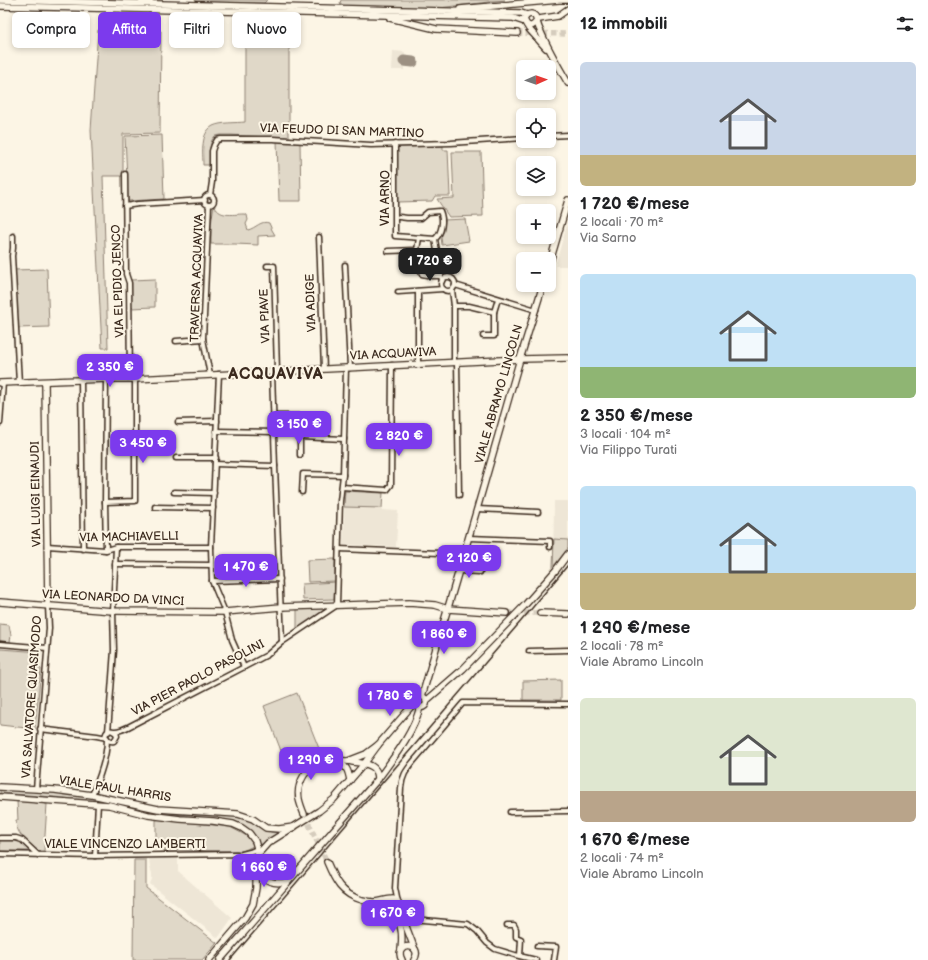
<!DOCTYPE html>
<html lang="it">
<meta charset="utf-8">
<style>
body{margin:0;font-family:"Balsamiq Sans",sans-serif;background:#f6f6f6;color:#202124;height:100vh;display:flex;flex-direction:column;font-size:15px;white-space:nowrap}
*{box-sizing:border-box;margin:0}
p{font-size:13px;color:#757577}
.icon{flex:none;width:22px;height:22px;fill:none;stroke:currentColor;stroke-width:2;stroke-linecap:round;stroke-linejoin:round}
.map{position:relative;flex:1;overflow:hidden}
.drawer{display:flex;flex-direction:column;background:#fff;width:360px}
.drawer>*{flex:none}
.guide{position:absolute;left:12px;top:12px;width:380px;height:36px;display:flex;gap:8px}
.needle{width:26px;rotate:88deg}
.tools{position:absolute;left:516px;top:60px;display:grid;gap:8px}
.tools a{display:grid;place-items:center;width:40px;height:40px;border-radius:6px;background:#fff;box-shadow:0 2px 6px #0003;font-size:20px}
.price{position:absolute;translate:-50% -34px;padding:0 9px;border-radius:8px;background:#7c3aed;color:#fff;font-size:13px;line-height:26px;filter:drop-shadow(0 1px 2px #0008)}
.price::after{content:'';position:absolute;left:50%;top:24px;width:12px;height:9px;margin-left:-6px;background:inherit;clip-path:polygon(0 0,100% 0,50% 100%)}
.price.current{background:#222;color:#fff}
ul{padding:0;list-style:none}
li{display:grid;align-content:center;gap:8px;height:212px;padding:0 12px}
li span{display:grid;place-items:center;height:124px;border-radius:6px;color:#555}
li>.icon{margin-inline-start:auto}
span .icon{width:72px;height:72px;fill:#fffc;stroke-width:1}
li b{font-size:17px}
h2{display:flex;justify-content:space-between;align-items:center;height:48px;padding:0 12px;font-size:17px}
.pill{padding:0 14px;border-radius:6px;background:#fff;box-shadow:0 2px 6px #0003;font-size:14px;line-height:36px}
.pill.current{background:#7c3aed;color:#fff}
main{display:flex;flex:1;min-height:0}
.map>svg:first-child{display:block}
.built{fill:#eee6d6}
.green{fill:#e0d8c8;stroke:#8e8173}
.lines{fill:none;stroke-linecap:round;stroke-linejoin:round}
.taxiway{stroke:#9c9082;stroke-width:11}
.secondary-tunnel{stroke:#d5ccbd;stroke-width:5.5;stroke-dasharray:5.5 3;stroke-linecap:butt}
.street-casing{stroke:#3b2a1e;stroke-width:7}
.secondary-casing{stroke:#3b2a1e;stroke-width:8}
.street{stroke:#fcf5e5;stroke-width:4}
.secondary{stroke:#fcf5e5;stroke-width:5.5}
.rail{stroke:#3b2a1e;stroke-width:1.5}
.labels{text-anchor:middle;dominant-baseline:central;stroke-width:4;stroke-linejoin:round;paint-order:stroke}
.street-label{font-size:12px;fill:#3b2a1e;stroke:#fcf5e5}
.district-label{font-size:16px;font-weight:bold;letter-spacing:1px;fill:#3b2a1e;stroke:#fcf5e5}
</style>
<main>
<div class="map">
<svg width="568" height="960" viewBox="0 0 568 960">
<rect width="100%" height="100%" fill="#fcf5e5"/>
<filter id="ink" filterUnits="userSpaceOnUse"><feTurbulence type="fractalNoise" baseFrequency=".025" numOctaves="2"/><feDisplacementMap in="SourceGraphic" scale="8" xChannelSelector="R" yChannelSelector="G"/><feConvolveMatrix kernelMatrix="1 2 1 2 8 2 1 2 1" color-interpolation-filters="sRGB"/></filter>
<g filter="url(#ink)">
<g class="built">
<path d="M393,51L405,52L404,70H392Z"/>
<path d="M568,221V266H555Z"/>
<path d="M345,491L383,493L382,510L398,511L396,547L343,545Z"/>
<path d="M554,501H568V548L553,569Z"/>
<path d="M149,857L178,858V871L232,918L218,938L150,884L152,879V873L150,868Z"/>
</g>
<g class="green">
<path d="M195,0H267L264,3L198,2Z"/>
<path d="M341,0H505L439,8L425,9L346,7L340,3Z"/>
<path d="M98,30L161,31L160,133L123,134V176H103L108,348H102L91,130Z"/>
<path d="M245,33L289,34V138L231,135H221L215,136L212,140L210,147V165H203C203,153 200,133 213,126C221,122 236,123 245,122Z"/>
<path d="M162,135L164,199L128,201L125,136Z"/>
<path d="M277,141L300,143L301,201H279Z"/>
<path d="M443,146V150H448L450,196H435L432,201L397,202V149L399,147Z"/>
<path d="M452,152H481L483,216L449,217L437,199L454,198Z"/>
<path d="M214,204C218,218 232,214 244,214L247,215L248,220L246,224L248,230C256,228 261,220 269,223L272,230L275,235L258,236V245L235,244H211V225Z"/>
<path d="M465,219L469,241L442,245L441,237L444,231V220Z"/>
<path d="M47,269L49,327L17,328L14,270Z"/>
<path d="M155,279V307L131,308V280Z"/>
<path d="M345,491L383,493L382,508L344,507Z"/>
<path d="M554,539L568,540V548L553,567Z"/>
<path d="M335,559V581L308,582L307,560Z"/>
<path d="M335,582L334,599L303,600L302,584Z"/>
<path d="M324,608L323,612L297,629V609Z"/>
<path d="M0,624L9,625L11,635L10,642L0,641Z"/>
<path d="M0,649L40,652L39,668L41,669L35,729L0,725Z"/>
<path d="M561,680V700H523V681Z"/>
<path d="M297,693L320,751L286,764L264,706Z"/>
<path d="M0,789L42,791L83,796L142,807L168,814L196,815L218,814L235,816L246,819L271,832L279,833L262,844L260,845L256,838L252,833L229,821L210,818L162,815L107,802L53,797L0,793Z"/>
<path d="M17,801L47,804L44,851H39L36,849C26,840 16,835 16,820H18Z"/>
<path d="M160,819L230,827L245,835L251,841L253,846L247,849L242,851L160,850L156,839V820Z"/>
<path d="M0,840L19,841L29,851H0Z"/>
<path d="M134,860H146V888L217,943L202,960H133Z"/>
</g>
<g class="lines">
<path class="taxiway" d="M404,61L413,62"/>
<g class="secondary-tunnel">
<path d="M517,33L568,34"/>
<path d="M507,613H540"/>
<path d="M305,816L327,862"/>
</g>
<defs>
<g id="street">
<path d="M549,136L568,135"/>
<path d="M395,144V236L435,239L442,281"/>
<path d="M125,174L126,274L129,283L130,379"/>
<path d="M210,195L212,182V151L214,145L217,140L221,139H273L371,145L451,143L523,138"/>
<circle cx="209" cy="200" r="5"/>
<path d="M209,205L203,339L210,375"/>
<path d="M125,206L138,204L205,200"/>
<path d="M399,217L407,218H421L428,212L440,211C444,220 442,233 435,239"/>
<path d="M13,236V248L12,256L19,383"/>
<path d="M319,237L324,369"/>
<path d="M417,250C419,258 419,266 422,274L432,276H441"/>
<path d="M388,251L417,250L419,238"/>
<path d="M345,265L350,368"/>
<path d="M267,266H274L277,371"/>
<circle cx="448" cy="284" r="7"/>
<path d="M455,285L536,310"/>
<path d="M452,290L454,306V362"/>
<path d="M398,292L443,289"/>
<path d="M454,306H469L494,312L498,299"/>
<path d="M483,336H494V312"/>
<path d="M176,341L203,339"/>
<path d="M457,362L459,495"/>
<path d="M418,364V291"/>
<path d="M272,372L275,466L282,642"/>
<path d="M219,374L211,547L212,581L225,612L232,640L244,667"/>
<path d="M106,379L105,502L106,550"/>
<path d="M81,380L83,549"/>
<path d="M273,416H301L300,437L344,439"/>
<path d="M178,422L217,421"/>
<path d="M0,423L3,383"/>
<path d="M216,431L273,432"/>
<path d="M300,437V455"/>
<path d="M176,458H216"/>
<path d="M215,464L275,466"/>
<path d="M342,487L387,490L391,485L392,365"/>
<path d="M174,492L214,493"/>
<path d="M302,492L303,474L343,475"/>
<path d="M105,502L135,501V379"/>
<path d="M155,507L213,508"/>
<path d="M477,509L538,512"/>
<path d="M469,538L550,541V547"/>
<path d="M47,546L106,550L116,547H211"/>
<path d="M339,549L464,554"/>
<path d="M115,564L211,565"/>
<path d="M459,571L480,572"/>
<path d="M212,581L280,579"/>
<path d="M0,644L47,648"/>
<path d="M529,651L568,650"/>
<path d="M40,729L97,736L107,738"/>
<path d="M113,731L116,733L117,736L114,741C108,742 102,736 108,731C111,730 112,731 115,731C120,731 124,729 128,727L252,663L267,655L282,642L337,605L340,501L343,475L346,368"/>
<path d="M108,732L114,650L113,611L116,547"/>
<path d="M36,789L49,628L48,606"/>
<path d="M92,795C99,779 107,757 107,739"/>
<path d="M510,812L568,811"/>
<path d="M0,838H16L22,840L38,855"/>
<path d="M0,854L95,856L236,854L249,856L257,862"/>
<path d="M242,854L250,852L257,849"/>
<path d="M95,856L98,804"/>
<path d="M398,903L395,888L401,788C402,776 406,771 413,762L463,703L568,704"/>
<path d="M402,918L468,924L477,931L487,943L495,949L515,955L536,960"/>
<path d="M507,925H514L516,929V937L521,939L520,956"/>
<path d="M537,946L556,947L554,960"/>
</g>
<g id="secondary">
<path d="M0,0L521,13L527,15"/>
<path d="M0,6L513,18L525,22"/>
<path d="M460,9L559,0H568"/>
<path d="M568,9L558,16L539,19C535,23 533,28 527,25L524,20L526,16C529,14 532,13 535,16C536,17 538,27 540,30C548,49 558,66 568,83"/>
<path d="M390,18L436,29L517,33"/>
<path d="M526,24L529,29L546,48"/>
<path d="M549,265L568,200"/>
<path d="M45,382L48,606"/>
<path d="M0,383L106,379H135L520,359L568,358"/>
<path d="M0,602L113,611L225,612L281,607L409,603L435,605L448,609L507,613"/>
<path d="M540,613L568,614"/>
<path d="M422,696L477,509L520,359L543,285"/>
<circle cx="421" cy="702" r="5.5"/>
<path d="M426,701L463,669L525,605L556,570L568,554"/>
<path d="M338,761C347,767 348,770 350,780"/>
<path d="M348,761L366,754L378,745L415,702"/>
<path d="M0,787L55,790L92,795L158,809L238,814L253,819L266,828L279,829L294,827"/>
<path d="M0,797L109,805L148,815L180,819L213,821L233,824L242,828L249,833L255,841L257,848L256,888L253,904L245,918L209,960"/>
<path d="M304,814C302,809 300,804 299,799C296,783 307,765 323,761C331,760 345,760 353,762C360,763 369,763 374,768C377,771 378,775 378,779"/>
<path d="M258,854L268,843L319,811L334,799L364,764L378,745"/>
<path d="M327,862C335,881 341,894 362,900C366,901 370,902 374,902C380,902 386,899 393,899L398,903V909L394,914C387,916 387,914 382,909C380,906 376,904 373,902"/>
<path d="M257,868C262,882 276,885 288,881"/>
<path d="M399,908L415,950"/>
<path d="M390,915C393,917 396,919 398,922C403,929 402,942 401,950"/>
<path d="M220,960L378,779C394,757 413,734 420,707"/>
<path d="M402,960C392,942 425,942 414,960"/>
</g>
</defs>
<use href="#street" class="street-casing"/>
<use href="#secondary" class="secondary-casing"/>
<use href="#street" class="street"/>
<use href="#secondary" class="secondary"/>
<path class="rail" d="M230,960L528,613L568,565"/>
</g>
</g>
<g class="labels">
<g class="street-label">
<text transform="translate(342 131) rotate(2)">VIA FEUDO DI SAN MARTINO</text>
<text transform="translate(385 198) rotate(-90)">VIA ARNO</text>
<text transform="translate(197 278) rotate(-88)">TRAVERSA ACQUAVIVA</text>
<text transform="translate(118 281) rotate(-92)">VIA ELPIDIO JENCO</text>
<text transform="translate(311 303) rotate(-92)">VIA ADIGE</text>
<text transform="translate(265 316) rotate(-92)">VIA PIAVE</text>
<text transform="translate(393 354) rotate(-3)">VIA ACQUAVIVA</text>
<text transform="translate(499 394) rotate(-74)">VIALE ABRAMO LINCOLN</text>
<text transform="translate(36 494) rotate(-91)">VIA LUIGI EINAUDI</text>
<text transform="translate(129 537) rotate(-1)">VIA MACHIAVELLI</text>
<text transform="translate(113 598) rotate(3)">VIA LEONARDO DA VINCI</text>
<text transform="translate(198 678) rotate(-28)">VIA PIER PAOLO PASOLINI</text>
<text transform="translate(32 697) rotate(-86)">VIA SALVATORE QUASIMODO</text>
<text transform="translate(115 789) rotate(9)">VIALE PAUL HARRIS</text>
<text x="125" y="844">VIALE VINCENZO LAMBERTI</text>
</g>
<g class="district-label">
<text x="276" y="374">ACQUAVIVA</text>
</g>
</g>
</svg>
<div class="tools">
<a><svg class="needle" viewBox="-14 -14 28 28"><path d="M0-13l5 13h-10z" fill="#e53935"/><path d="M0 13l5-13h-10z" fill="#757577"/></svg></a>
<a><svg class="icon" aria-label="locate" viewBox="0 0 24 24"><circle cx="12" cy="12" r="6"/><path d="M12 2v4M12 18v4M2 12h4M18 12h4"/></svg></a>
<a><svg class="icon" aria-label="layers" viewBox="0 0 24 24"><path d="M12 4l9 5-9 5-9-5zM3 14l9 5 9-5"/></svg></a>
<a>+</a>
<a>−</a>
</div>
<b class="price current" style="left:430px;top:282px">1 720 €</b>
<b class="price" style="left:110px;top:388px">2 350 €</b>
<b class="price" style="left:299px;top:445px">3 150 €</b>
<b class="price" style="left:399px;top:457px">2 820 €</b>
<b class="price" style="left:143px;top:464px">3 450 €</b>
<b class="price" style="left:469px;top:579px">2 120 €</b>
<b class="price" style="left:246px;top:588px">1 470 €</b>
<b class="price" style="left:444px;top:655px">1 860 €</b>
<b class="price" style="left:390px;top:717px">1 780 €</b>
<b class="price" style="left:311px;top:781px">1 290 €</b>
<b class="price" style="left:264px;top:888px">1 660 €</b>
<b class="price" style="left:393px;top:934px">1 670 €</b>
<div class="guide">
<a class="pill">Compra</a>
<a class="pill current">Affitta</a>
<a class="pill">Filtri</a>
<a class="pill">Nuovo</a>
</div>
</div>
<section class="drawer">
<h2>12 immobili<svg class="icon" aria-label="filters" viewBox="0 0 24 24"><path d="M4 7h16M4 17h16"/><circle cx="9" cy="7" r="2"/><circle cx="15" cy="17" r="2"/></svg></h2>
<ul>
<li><span style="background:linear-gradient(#c9d6e8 75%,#c2b280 0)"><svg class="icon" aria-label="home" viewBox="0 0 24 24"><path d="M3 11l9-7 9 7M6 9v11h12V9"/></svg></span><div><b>1 720 €/mese</b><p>2 locali · 70 m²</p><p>Via Sarno</p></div></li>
<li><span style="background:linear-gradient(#bfe0f5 75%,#8fb573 0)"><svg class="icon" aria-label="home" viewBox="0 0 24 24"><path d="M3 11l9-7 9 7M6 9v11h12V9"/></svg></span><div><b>2 350 €/mese</b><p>3 locali · 104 m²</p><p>Via Filippo Turati</p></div></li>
<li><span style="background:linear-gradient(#bfe0f5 70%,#c2b280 0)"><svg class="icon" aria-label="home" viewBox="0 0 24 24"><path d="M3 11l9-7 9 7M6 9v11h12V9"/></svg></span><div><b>1 290 €/mese</b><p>2 locali · 78 m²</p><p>Viale Abramo Lincoln</p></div></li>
<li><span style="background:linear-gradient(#dfe7d0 75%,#b9a48a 0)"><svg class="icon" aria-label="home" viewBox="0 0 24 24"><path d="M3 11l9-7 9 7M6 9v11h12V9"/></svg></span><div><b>1 670 €/mese</b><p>2 locali · 74 m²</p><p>Viale Abramo Lincoln</p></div></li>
</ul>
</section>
</main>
